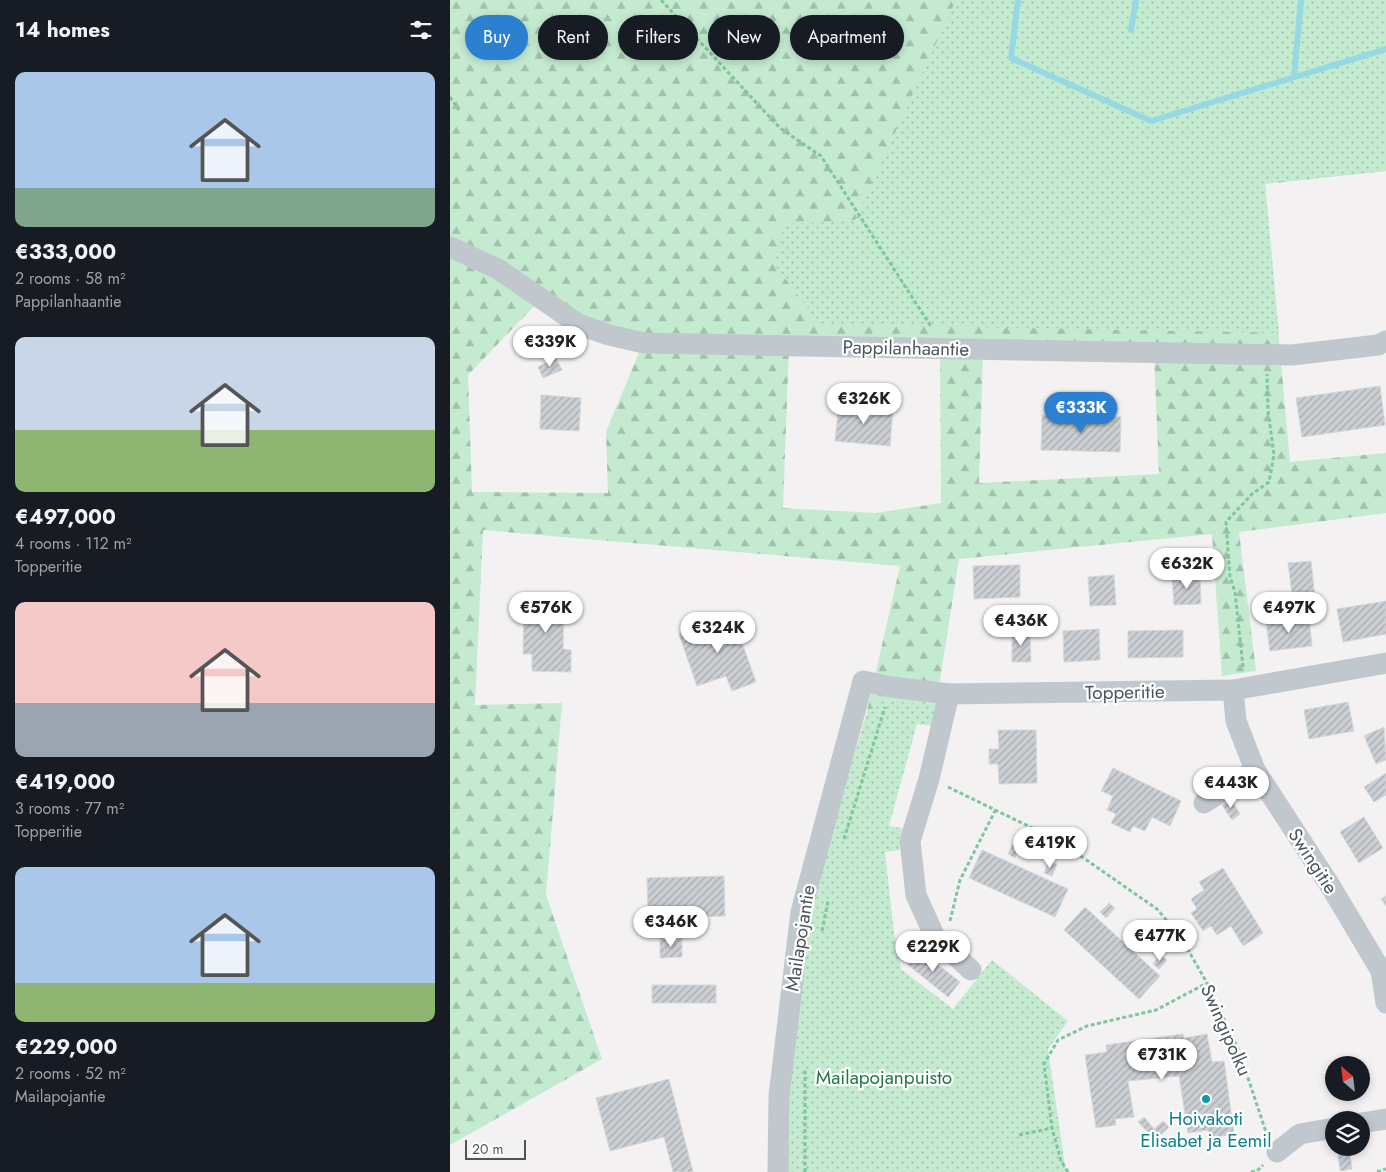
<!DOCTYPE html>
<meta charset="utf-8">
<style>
body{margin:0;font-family:Jost,sans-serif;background:#20242c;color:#f1f3f6;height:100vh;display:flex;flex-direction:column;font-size:19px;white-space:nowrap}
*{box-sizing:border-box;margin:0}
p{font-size:16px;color:#9ea1a6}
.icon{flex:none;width:28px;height:28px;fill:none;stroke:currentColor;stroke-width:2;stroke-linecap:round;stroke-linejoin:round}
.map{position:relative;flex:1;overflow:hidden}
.panel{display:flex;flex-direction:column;background:#171b24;width:450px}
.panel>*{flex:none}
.top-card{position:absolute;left:15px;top:15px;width:475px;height:45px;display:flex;gap:10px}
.needle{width:32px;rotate:332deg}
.controls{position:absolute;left:875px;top:1056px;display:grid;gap:10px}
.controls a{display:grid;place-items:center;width:45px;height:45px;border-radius:50%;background:#171b24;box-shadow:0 2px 8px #0003;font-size:25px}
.scale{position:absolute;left:15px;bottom:12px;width:61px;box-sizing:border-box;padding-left:5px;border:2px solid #4a555c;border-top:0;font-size:14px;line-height:18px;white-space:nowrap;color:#4a555c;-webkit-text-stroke:4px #fff;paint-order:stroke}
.price{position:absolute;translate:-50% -42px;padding:0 11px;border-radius:18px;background:#fff;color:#222;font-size:16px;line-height:32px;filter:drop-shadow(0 1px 2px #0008)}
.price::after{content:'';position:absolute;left:50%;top:30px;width:15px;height:11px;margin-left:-8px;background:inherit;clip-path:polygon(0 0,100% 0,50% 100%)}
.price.active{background:#2c80d1;color:#fff}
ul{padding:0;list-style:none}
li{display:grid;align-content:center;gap:10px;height:265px;padding:0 15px}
li span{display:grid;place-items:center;height:155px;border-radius:10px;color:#555}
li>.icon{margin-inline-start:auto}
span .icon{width:90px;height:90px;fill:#fffc;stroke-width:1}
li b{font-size:21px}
h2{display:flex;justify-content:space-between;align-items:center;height:60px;padding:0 15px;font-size:21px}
.chip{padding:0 18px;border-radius:22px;background:#171b24;box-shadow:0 2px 8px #0003;font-size:18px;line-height:45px}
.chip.active{background:#2c80d1;color:#fff}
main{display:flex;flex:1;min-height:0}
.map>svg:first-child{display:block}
.forest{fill:url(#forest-firs);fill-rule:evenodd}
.park{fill:url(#park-dots)}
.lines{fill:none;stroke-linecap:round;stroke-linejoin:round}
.stream{stroke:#96d9e4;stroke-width:6}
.building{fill:url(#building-hatch);stroke:#d5d7db}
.path{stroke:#7fc69e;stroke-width:3;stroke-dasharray:4 2.5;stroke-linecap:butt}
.minor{stroke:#c0c8ce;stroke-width:21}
.culture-dot{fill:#0f9aa8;stroke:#fff;stroke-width:2}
.labels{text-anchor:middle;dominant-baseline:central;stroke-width:4.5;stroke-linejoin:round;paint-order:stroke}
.street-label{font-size:19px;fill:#4a555c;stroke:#fff}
.park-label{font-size:19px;fill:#217746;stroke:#fff}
.culture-label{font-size:19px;fill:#0d838f;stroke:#fff}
</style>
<main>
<section class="panel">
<h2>14 homes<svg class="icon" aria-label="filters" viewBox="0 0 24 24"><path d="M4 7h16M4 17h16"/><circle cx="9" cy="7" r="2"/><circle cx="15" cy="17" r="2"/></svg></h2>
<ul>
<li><span style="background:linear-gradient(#a9c7e8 75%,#7fa58c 0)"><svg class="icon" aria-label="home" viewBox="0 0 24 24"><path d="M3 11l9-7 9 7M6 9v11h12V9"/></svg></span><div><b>€333,000</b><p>2 rooms · 58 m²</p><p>Pappilanhaantie</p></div></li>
<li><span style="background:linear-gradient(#c9d6e8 60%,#8fb573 0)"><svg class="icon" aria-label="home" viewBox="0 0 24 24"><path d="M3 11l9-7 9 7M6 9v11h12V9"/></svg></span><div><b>€497,000</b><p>4 rooms · 112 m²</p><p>Topperitie</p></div></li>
<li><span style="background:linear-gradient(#f6c9c9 65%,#9aa5b1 0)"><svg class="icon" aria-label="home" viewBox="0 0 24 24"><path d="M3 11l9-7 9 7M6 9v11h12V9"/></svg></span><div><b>€419,000</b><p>3 rooms · 77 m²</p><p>Topperitie</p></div></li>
<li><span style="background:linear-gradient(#a9c7e8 75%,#8fb573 0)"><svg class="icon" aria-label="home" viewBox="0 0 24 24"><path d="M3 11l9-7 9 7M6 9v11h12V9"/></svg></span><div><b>€229,000</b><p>2 rooms · 52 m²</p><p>Mailapojantie</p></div></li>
</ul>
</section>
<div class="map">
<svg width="936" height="1172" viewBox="0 0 936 1172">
<defs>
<pattern id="forest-firs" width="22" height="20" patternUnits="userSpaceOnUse" patternTransform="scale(1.25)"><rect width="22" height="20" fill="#c4ebd0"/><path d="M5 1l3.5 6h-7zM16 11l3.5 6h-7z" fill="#a1c1ac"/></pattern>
<pattern id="park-dots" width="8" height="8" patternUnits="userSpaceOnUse" patternTransform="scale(1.25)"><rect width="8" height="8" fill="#c4ebd0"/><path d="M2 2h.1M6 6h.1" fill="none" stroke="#a1c1ac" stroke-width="1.8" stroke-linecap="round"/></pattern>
<pattern id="building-hatch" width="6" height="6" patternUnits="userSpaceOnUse" patternTransform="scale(1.25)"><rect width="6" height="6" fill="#cbced2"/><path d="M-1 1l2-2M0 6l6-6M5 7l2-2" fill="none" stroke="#a7aaae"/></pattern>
</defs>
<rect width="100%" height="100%" fill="#f3f1f1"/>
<path class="forest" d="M0,0H936V171L815,184L840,462L936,453V513L789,532L806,671L772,676L762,534L509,559L485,712L478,704L432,701L416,715L450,566L33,530L25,705L112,703L96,895L152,1059L0,1145ZM91,299L193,343L156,432L158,493L22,492L18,375ZM339,346L490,349L491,503L425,513L333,508ZM533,350L704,353L709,474L529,483Z"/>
<g class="park">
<path d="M506,0H936V171L815,183L829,333L370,324L324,264L335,224L405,220Z"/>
<path d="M432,701L479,704L485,712L484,726L467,724L439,826L452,828L449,850L435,852L444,933L451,969L503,1009L542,960L618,1021L598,1049L616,1172H337L339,1048L357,916L416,715Z"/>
</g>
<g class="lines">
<g class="stream">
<path d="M568,0L561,58L701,121L936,49"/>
<path d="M681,30L686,0"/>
<path d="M844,77L851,0"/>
</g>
</g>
<g class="building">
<path d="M106,358L112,370L93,378L88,367Z"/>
<path d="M930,386L935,425L852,437L846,398Z"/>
<path d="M91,395L131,398L129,431L90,429Z"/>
<path d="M389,404L443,408L440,446L385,441Z"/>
<path d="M592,415L671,417L670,452L591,450Z"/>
<path d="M861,561L865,598L843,601L838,563Z"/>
<path d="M570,565V597L524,599L523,566Z"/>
<path d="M750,574L751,604L724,605L722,576Z"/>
<path d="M664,575L666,605L640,606L638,577Z"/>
<path d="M74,596H114L113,649L121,650V672L82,671V654H73Z"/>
<path d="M936,601V634L893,642L887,609Z"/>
<path d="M282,615L306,682L282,691L276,676L247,686L229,634Z"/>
<path d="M859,617L862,646L820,651L816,622Z"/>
<path d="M649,629L650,660L614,662L613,631Z"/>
<path d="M733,630V657L678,658V631Z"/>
<path d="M562,631H580L581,662H562Z"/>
<path d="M898,702L904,731L859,739L854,710Z"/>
<path d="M934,727L936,760L926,764L914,736Z"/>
<path d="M548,730H586L587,783L549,784L548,764H539V749H549Z"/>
<path d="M663,768L731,801L720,826L702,817L695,831L683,826L680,832L661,823L666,814L657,810L663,796L651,791Z"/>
<path d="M936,773V795L924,802L914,787Z"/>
<path d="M781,799L790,814L782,820L772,805Z"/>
<path d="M914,817L933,848L909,863L890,832Z"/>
<path d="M563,844L570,847L565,858L558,854Z"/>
<path d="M532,850L618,889L605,917L519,878Z"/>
<path d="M599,861L607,864L602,876L594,873Z"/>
<path d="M773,868L813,933L793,946L781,926L767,935L761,926L753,931L741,913L747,909L741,899L754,890L749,882Z"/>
<path d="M274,876L275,916L198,918L197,878Z"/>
<path d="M936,896V906L931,899Z"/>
<path d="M659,903L665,908L656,918L650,912Z"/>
<path d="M635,907L710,976L689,999L614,930Z"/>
<path d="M688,932L694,936L686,946L680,940Z"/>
<path d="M210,938H232V957L210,958Z"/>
<path d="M468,949L510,982L498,997L457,964Z"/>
<path d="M710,955L717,960L709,969L703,964Z"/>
<rect x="202" y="985" width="64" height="18"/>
<path d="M733,1034L734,1038L757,1034L762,1062L774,1061L784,1134L759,1138L758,1130L738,1133L729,1076L678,1081L684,1117L665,1119L666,1125L646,1128L635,1055L657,1052L656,1045Z"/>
<path d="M219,1079L243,1172H223L214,1137L160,1151L146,1098Z"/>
<path d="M694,1117L704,1129L713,1121L719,1127L705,1140L688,1122Z"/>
<path d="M899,1148L902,1169L890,1171L887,1149Z"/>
</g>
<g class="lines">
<g class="path">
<path d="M211,0L330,128L371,156L482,328"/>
<path d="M0,97L9,110"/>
<path d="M793,667L785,592L780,577L776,522L802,494L819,482L824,455L818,411L817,374"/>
<path d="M498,787L609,841L707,909L730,936L757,983L789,1051L817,1135"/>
<path d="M394,839L435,707"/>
<path d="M500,921L510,880L546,809"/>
<path d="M372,931L378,901"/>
<path d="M569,1135L602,1128"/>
<path d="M355,1172V1069"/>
<path d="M618,1172L611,1161L602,1128L594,1064L608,1040L637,1026L706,1010L757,983"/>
<path d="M801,1172L807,1171L813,1165"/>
<path d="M927,1172L936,1169"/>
</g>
<g class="minor">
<path d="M0,247L48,269L128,324L159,335L194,343L842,355L928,345L936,341"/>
<path d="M783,690L786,721L805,770L881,887L931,971L936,1003"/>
<path d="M499,694L479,779L460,841L466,895L485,937L521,970"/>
<path d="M754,803L805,770"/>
<path d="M911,1123L936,1119"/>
<path d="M827,1152L850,1134L884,1128"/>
<path d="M328,1172L329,1096L351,912L413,681L442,687L499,694L783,690L936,663"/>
</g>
</g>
<circle class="culture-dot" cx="756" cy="1099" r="5"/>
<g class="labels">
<g class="street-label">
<text transform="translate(456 348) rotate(1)">Pappilanhaantie</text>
<text transform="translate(675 692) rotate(-1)">Topperitie</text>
<text transform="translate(863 861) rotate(57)">Swingitie</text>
<text transform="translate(350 938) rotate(-81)">Mailapojantie</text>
<text transform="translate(776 1030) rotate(66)">Swingipolku</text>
</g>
<g class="park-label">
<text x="434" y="1077">Mailapojanpuisto</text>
</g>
<g class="culture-label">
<text x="756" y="1118">Hoivakoti<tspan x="756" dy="22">Elisabet ja Eemil</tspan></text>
</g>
</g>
</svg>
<div class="controls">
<a><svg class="needle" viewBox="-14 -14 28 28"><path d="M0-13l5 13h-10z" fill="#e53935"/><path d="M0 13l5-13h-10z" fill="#9ea1a6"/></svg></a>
<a><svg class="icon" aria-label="layers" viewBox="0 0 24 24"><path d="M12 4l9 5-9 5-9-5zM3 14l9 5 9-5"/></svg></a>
</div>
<div class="scale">20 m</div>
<b class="price" style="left:100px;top:368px">€339K</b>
<b class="price" style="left:414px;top:425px">€326K</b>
<b class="price active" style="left:631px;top:434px">€333K</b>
<b class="price" style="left:737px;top:590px">€632K</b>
<b class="price" style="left:96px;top:634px">€576K</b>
<b class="price" style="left:839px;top:634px">€497K</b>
<b class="price" style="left:571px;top:647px">€436K</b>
<b class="price" style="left:268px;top:654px">€324K</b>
<b class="price" style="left:781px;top:809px">€443K</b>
<b class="price" style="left:600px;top:869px">€419K</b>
<b class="price" style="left:221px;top:948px">€346K</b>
<b class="price" style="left:710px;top:962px">€477K</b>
<b class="price" style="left:483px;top:973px">€229K</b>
<b class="price" style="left:712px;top:1081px">€731K</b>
<div class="top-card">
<a class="chip active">Buy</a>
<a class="chip">Rent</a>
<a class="chip">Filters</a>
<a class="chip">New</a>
<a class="chip">Apartment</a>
</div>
</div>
</main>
